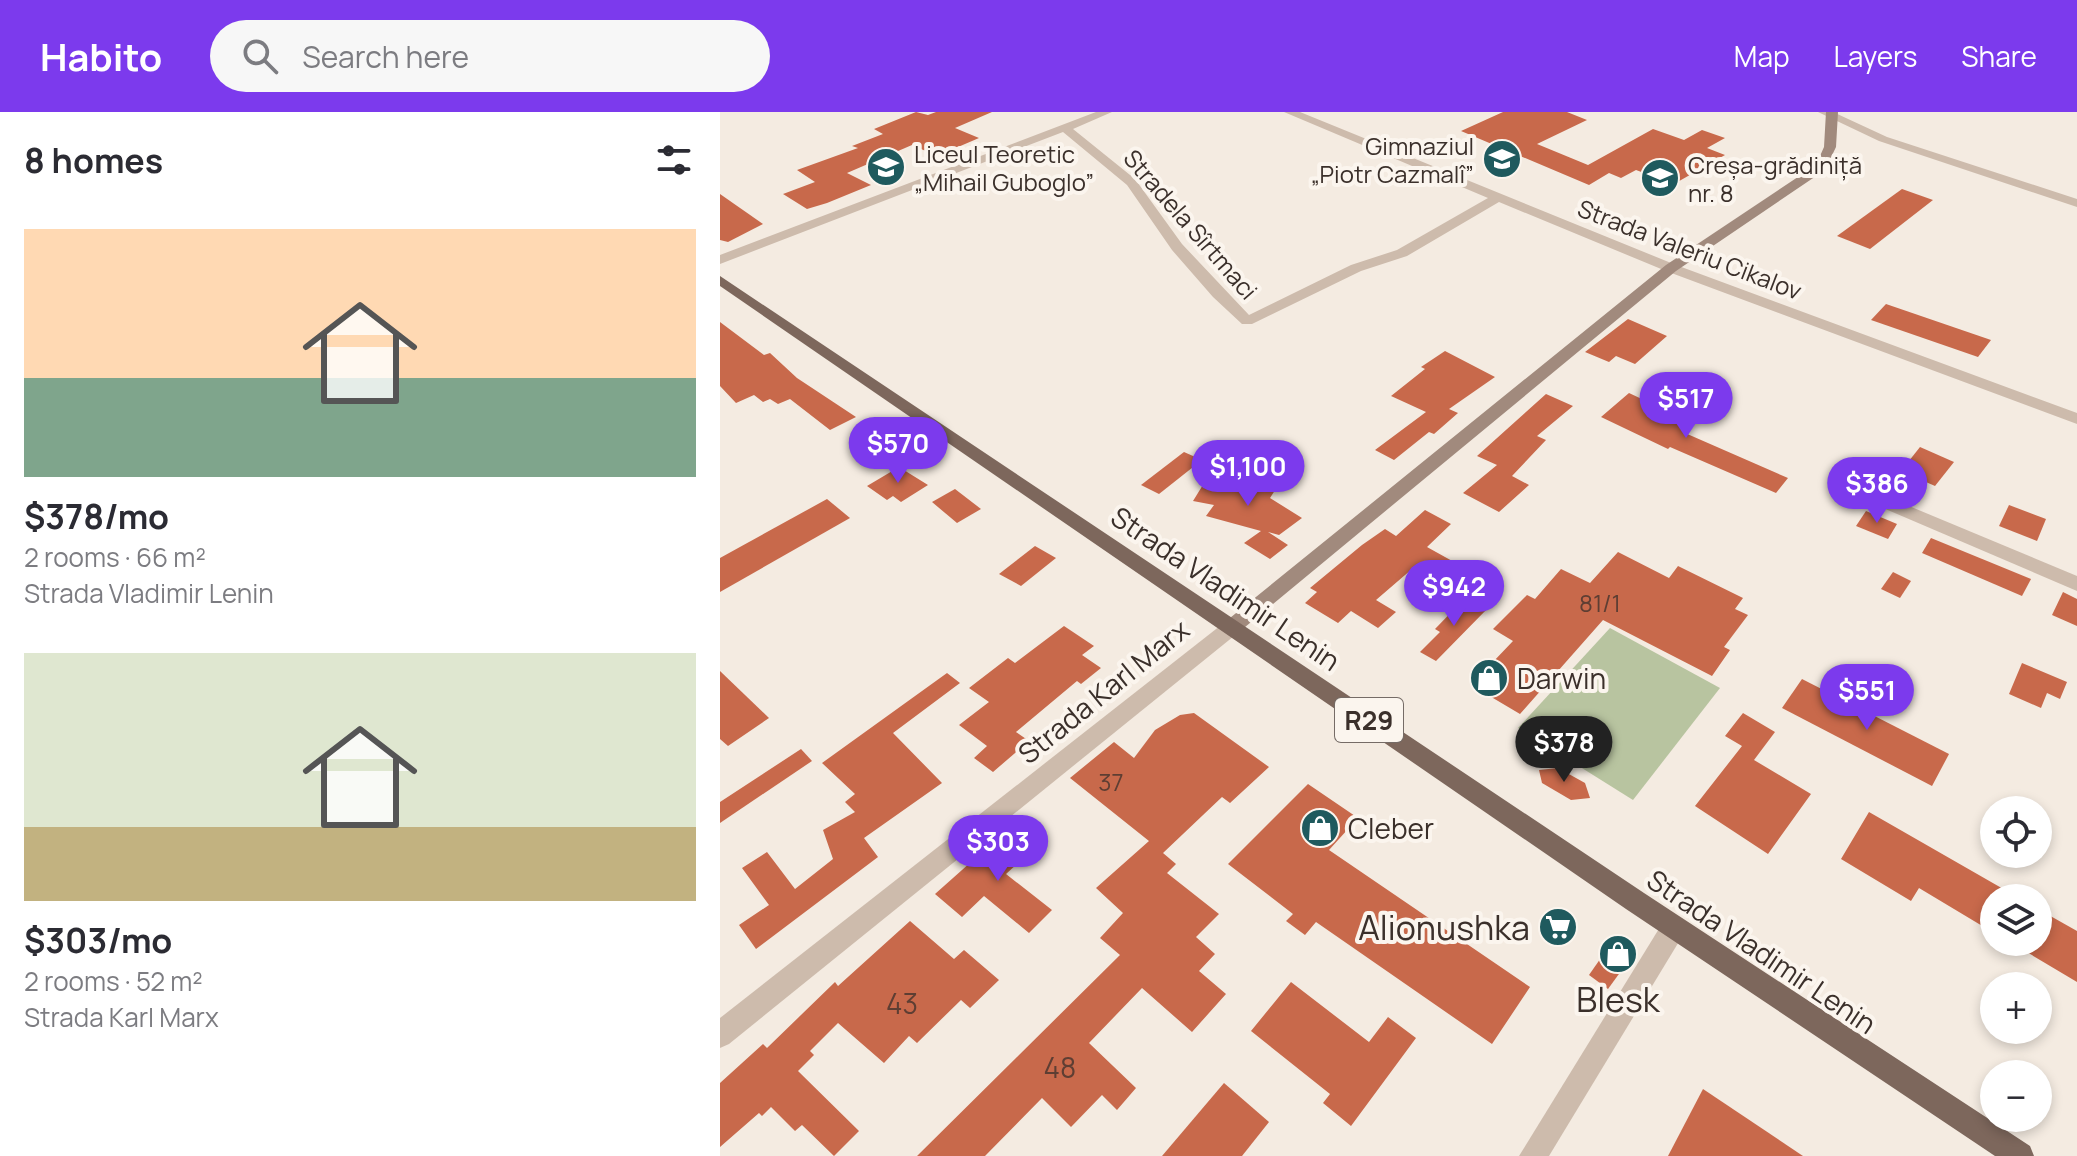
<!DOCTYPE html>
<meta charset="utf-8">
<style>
body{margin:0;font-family:Manrope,sans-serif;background:#f7f7f7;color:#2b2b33;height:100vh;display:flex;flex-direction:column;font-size:30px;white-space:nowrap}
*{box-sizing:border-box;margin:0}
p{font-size:26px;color:#7c7c81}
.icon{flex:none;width:44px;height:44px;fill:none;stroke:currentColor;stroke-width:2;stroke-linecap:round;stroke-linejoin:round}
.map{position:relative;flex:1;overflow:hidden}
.panel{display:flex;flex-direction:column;background:#fff;width:720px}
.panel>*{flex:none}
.controls{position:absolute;left:1260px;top:684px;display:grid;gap:16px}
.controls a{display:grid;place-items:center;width:72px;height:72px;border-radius:50%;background:#fff;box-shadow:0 4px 12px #0003;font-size:40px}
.price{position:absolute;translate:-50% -68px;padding:0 18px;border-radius:28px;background:#7c3aed;color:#fff;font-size:26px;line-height:52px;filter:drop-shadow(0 2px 4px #0008)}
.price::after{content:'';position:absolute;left:50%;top:48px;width:24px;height:18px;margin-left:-12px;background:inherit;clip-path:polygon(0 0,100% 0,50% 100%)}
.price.on{background:#222;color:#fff}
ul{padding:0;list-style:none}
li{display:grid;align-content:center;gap:16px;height:424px;padding:0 24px}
li span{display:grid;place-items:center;height:248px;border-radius:0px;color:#555}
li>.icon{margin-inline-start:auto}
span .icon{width:144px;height:144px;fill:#fffc;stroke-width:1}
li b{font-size:34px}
h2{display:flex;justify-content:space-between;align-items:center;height:96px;padding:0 24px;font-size:34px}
header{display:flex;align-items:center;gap:48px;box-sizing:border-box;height:112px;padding:0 40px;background:#7c3aed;color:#fff}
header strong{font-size:38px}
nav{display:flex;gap:44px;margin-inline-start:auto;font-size:28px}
.search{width:560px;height:72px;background:#f7f7f7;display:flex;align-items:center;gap:20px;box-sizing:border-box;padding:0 28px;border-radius:44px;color:#7c7c81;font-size:30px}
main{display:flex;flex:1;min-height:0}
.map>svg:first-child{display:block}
.green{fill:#b8c4a0}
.building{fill:#c8694b}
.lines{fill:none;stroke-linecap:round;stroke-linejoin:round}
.street{fill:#cdbbac;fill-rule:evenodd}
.secondary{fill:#a18a7d;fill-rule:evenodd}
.primary{fill:#7d675c;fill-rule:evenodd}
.labels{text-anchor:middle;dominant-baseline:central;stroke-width:8;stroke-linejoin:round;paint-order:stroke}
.far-poi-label{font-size:24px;fill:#3b302b;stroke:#fbf5ee;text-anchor:start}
.far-street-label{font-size:24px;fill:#3b302b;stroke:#fbf5ee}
.number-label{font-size:24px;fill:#5e3e33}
.shield{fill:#fbf5ee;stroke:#756b66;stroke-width:2}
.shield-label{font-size:26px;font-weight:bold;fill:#3b302b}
.street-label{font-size:28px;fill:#3b302b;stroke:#fbf5ee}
.poi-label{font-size:28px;fill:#3b302b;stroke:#fbf5ee;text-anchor:start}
.near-number-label{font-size:28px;fill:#5e3e33}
.near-poi-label{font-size:34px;fill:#3b302b;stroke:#fbf5ee;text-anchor:end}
</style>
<header>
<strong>Habito</strong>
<div class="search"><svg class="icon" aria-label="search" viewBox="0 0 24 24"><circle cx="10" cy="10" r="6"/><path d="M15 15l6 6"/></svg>Search here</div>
<nav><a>Map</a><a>Layers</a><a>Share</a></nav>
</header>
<main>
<section class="panel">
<h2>8 homes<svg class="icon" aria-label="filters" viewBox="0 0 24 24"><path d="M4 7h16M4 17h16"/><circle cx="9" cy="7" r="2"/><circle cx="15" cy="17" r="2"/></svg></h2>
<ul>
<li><span style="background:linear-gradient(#ffd9b3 60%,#7fa58c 0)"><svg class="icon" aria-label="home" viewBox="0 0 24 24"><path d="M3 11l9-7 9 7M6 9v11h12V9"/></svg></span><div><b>$378/mo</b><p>2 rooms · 66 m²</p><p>Strada Vladimir Lenin</p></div></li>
<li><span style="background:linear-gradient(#dfe7d0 70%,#c2b280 0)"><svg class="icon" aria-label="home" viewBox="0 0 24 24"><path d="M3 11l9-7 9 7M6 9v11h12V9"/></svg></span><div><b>$303/mo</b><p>2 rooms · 52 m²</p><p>Strada Karl Marx</p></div></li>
</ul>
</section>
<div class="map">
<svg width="1357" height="1044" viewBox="0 0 1357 1044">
<rect width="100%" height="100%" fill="#f4ebe1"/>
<path class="green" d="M890,516L1000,576L913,688L798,616Z"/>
<g class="building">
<path d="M196,0L208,3L216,0H272L235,16L259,26L217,44L192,33L127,61L151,73L107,91L87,97L63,82L95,70L77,58L138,36L132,34L163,22L154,17Z"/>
<path d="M783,0H847L867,8L817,32L868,53L933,17L964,28L982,18L1005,26L987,36L1005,43L954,72L916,58L901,66L889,61L869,73L741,19Z"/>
<path d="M1182,77L1213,88L1150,137L1117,124Z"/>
<path d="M0,82L43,112L8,130L0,128Z"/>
<path d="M1166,192L1271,228L1258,245L1151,208Z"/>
<path d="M908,207L947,224L915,252L896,244L889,250L865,240Z"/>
<path d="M0,210L44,243L50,241L77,266L136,305L110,318L70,287L58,292L50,287L43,290L34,283L16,291L0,274Z"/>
<path d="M725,239L775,265L729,297L738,301L714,322L709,320L674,348L655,338L706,300L671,284L705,257L701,255Z"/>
<path d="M909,281L975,312L965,321L1068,366L1056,381L950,335L948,337L881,305Z"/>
<path d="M826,282L853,294L817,324L826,328L792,364L809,373L779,400L743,381L777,353L757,344Z"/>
<path d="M1200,335L1234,350L1215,374L1181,359Z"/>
<path d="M464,340L482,348L439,382L421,373Z"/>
<path d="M179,355L208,373L181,390L173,384L167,388L147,374Z"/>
<path d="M494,355L559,372L550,386L582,406L559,423L548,420L568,433L550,447L524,431L541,419L486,404L494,393L473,389Z"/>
<path d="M235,377L261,397L237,411L212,390Z"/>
<path d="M107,387L130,406L0,480V446Z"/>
<path d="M1289,393L1326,407L1317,429L1279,414Z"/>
<path d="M705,398L731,412L707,435L743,455L722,474L692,457L656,488L676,500L658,516L631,499L618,511L585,491L597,480L590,476L642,433L665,417L676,424Z"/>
<path d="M1146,399L1177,412L1168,427L1136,414Z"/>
<path d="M1211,426L1311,467L1302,484L1202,441Z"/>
<path d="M315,434L336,446L301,474L279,462Z"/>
<path d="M898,440L949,466L958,454L1023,486L1015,497L1028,503L1004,535L1010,538L992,564L883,508L800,602L751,573L793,529L773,517L807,483L815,487L841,457L870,471Z"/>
<path d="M1173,460L1191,469L1180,486L1161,477Z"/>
<path d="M1343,480L1357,487V514L1332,503Z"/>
<path d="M746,485L767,497L716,549L700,540L720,520L715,517Z"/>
<path d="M344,514L374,534L362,543L381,556L361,572L357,569L296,620L309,629L273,660L254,646L267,634L239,613L269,590L249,576L288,546L295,551Z"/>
<path d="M1302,551L1347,570L1340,587L1327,581L1321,596L1289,582Z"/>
<path d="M0,559L49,606L8,634L0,627Z"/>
<path d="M227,561L240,571L173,621L222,671L144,726L158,745L36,837L19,813L49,793L22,756L47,740L75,777L113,747L103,718L135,700L125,690L135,682L102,651Z"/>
<path d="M1082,567L1229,642L1212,674L1062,596Z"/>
<path d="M474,601L549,655L510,691L502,685L443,741L456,752L447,761L499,802L476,825L495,842L479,859L506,882L472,920L422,876L369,931L416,976L397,998L382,983L351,1015L322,986L265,1044H197L400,843L380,826L403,801L376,776L429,729L350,666L394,630L414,646L435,618L460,603Z"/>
<path d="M1023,601L1055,620L1034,648L1091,682L1048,742L975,694L1022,634L1005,624Z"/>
<path d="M81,637L92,649L0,711V690Z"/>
<path d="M838,656L865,671L870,686L851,688L822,671L819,658Z"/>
<path d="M588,672L638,706L609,738L810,875L772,932L596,810L585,823L566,809L573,802L508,752Z"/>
<path d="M1149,700L1299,786H1274V821L1199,776L1191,789L1121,747Z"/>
<path d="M305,712L324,727L286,762L332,798L309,821L264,784L242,805L215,782L260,742L267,747Z"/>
<path d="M1318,797L1357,819V870L1290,830H1318Z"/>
<path d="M190,809L234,847L244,838L279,868L250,896L241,888L197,931L189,924L164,951L118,911L90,939L94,943L78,959L139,1019L114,1044L82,1013L75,1019L51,995L42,1004L39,1001L0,1035V971L43,932L47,936L115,870L118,874Z"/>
<path d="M892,830L912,844L888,877L869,863Z"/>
<path d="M571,870L649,930L668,905L696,926L631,1014L603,991L610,982L531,919Z"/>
<path d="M504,971L549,1010L522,1044H442Z"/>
<path d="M983,977L1083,1044H948Z"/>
</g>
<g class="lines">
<g class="street">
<path d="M376,0H392L353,17L415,67L462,132L529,203L631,153L677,138L768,86L564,0H580L956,153L1357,301V312L946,159L779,90L687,144L641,159L532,212H522L493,185L452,138L407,73L343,20L0,152V143Z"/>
<path d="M1098,0H1113L1167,25L1357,87V95L1159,29Z"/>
<path d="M1141,374L1357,464V479L1135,384L1132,380L1135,376Z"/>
<path d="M512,508L519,510L522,515L519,520L9,932L0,936V906L505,510Z"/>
<path d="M954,803L963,807L966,815L963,823L829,1044H799L945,807Z"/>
</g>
<path class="secondary" d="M1106,0H1118L1116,35L1105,58L956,159L519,520H505L502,515L505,510L946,153L1096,53L1104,35Z"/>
<path class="primary" d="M0,164L924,781L1310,1034L1314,1044H1275L906,797L0,174Z"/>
</g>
<defs>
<symbol id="school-disc" viewBox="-11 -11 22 22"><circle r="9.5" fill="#1f5a5e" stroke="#fbf5ee"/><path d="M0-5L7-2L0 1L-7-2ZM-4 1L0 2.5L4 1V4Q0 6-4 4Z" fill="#fff"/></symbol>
<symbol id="shop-disc" viewBox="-11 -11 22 22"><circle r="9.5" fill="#1f5a5e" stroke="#fbf5ee"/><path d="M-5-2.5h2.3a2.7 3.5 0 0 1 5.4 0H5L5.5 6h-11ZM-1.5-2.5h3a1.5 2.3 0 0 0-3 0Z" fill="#fff"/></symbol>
<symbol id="supermarket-disc" viewBox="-11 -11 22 22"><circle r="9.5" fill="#1f5a5e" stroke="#fbf5ee"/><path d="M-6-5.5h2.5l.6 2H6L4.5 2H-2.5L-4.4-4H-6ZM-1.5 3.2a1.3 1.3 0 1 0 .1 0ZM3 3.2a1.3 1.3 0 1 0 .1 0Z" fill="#fff"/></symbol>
</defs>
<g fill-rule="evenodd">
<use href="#school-disc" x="760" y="25" width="44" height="44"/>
<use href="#school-disc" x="144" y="33" width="44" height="44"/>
<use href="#school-disc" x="918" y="44" width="44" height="44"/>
<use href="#shop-disc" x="747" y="544" width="44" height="44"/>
<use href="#shop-disc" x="578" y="694" width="44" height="44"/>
<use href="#supermarket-disc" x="816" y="793" width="44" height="44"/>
<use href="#shop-disc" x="876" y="820" width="44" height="44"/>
</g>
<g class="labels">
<g class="far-poi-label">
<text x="754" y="33" text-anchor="end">Gimnaziul<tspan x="754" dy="28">„Piotr Cazmalî”</tspan></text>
<text x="194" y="41">Liceul Teoretic<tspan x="194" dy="28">„Mihail Guboglo”</tspan></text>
<text x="968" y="52">Creșa-grădiniță<tspan x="968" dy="28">nr. 8</tspan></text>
</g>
<g class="far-street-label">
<text transform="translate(471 112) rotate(49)">Stradela Sîrtmaci</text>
<text transform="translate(970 137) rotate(21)">Strada Valeriu Cikalov</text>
</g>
<g class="number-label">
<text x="880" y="490">81/1</text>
<text x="391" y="669">37</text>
</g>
<rect class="shield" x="615" y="586" width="68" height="44" rx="6"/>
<g class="shield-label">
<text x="649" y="608">R29</text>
</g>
<g class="street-label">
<text transform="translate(506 476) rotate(34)">Strada Vladimir Lenin</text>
<text transform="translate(383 579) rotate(-39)">Strada Karl Marx</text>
<text transform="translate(1042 839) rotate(34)">Strada Vladimir Lenin</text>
</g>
<g class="poi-label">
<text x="797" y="566">Darwin</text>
<text x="628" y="716">Cleber</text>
</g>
<g class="near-number-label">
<text x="182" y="891">43</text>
<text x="340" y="955">48</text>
</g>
<g class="near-poi-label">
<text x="810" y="815">Alionushka</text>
<text x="898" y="887" text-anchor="middle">Blesk</text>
</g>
</g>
</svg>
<div class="controls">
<a><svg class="icon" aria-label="locate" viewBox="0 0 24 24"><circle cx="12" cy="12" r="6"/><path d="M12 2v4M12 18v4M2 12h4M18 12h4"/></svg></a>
<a><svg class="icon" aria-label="layers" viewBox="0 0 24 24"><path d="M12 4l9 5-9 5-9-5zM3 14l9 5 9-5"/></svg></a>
<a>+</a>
<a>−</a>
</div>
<b class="price" style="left:966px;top:328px">$517</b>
<b class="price" style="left:178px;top:373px">$570</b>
<b class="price" style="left:528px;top:396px">$1,100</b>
<b class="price" style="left:1157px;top:413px">$386</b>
<b class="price" style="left:734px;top:516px">$942</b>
<b class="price" style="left:1147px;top:620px">$551</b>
<b class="price on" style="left:844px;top:672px">$378</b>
<b class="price" style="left:278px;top:771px">$303</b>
</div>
</main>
